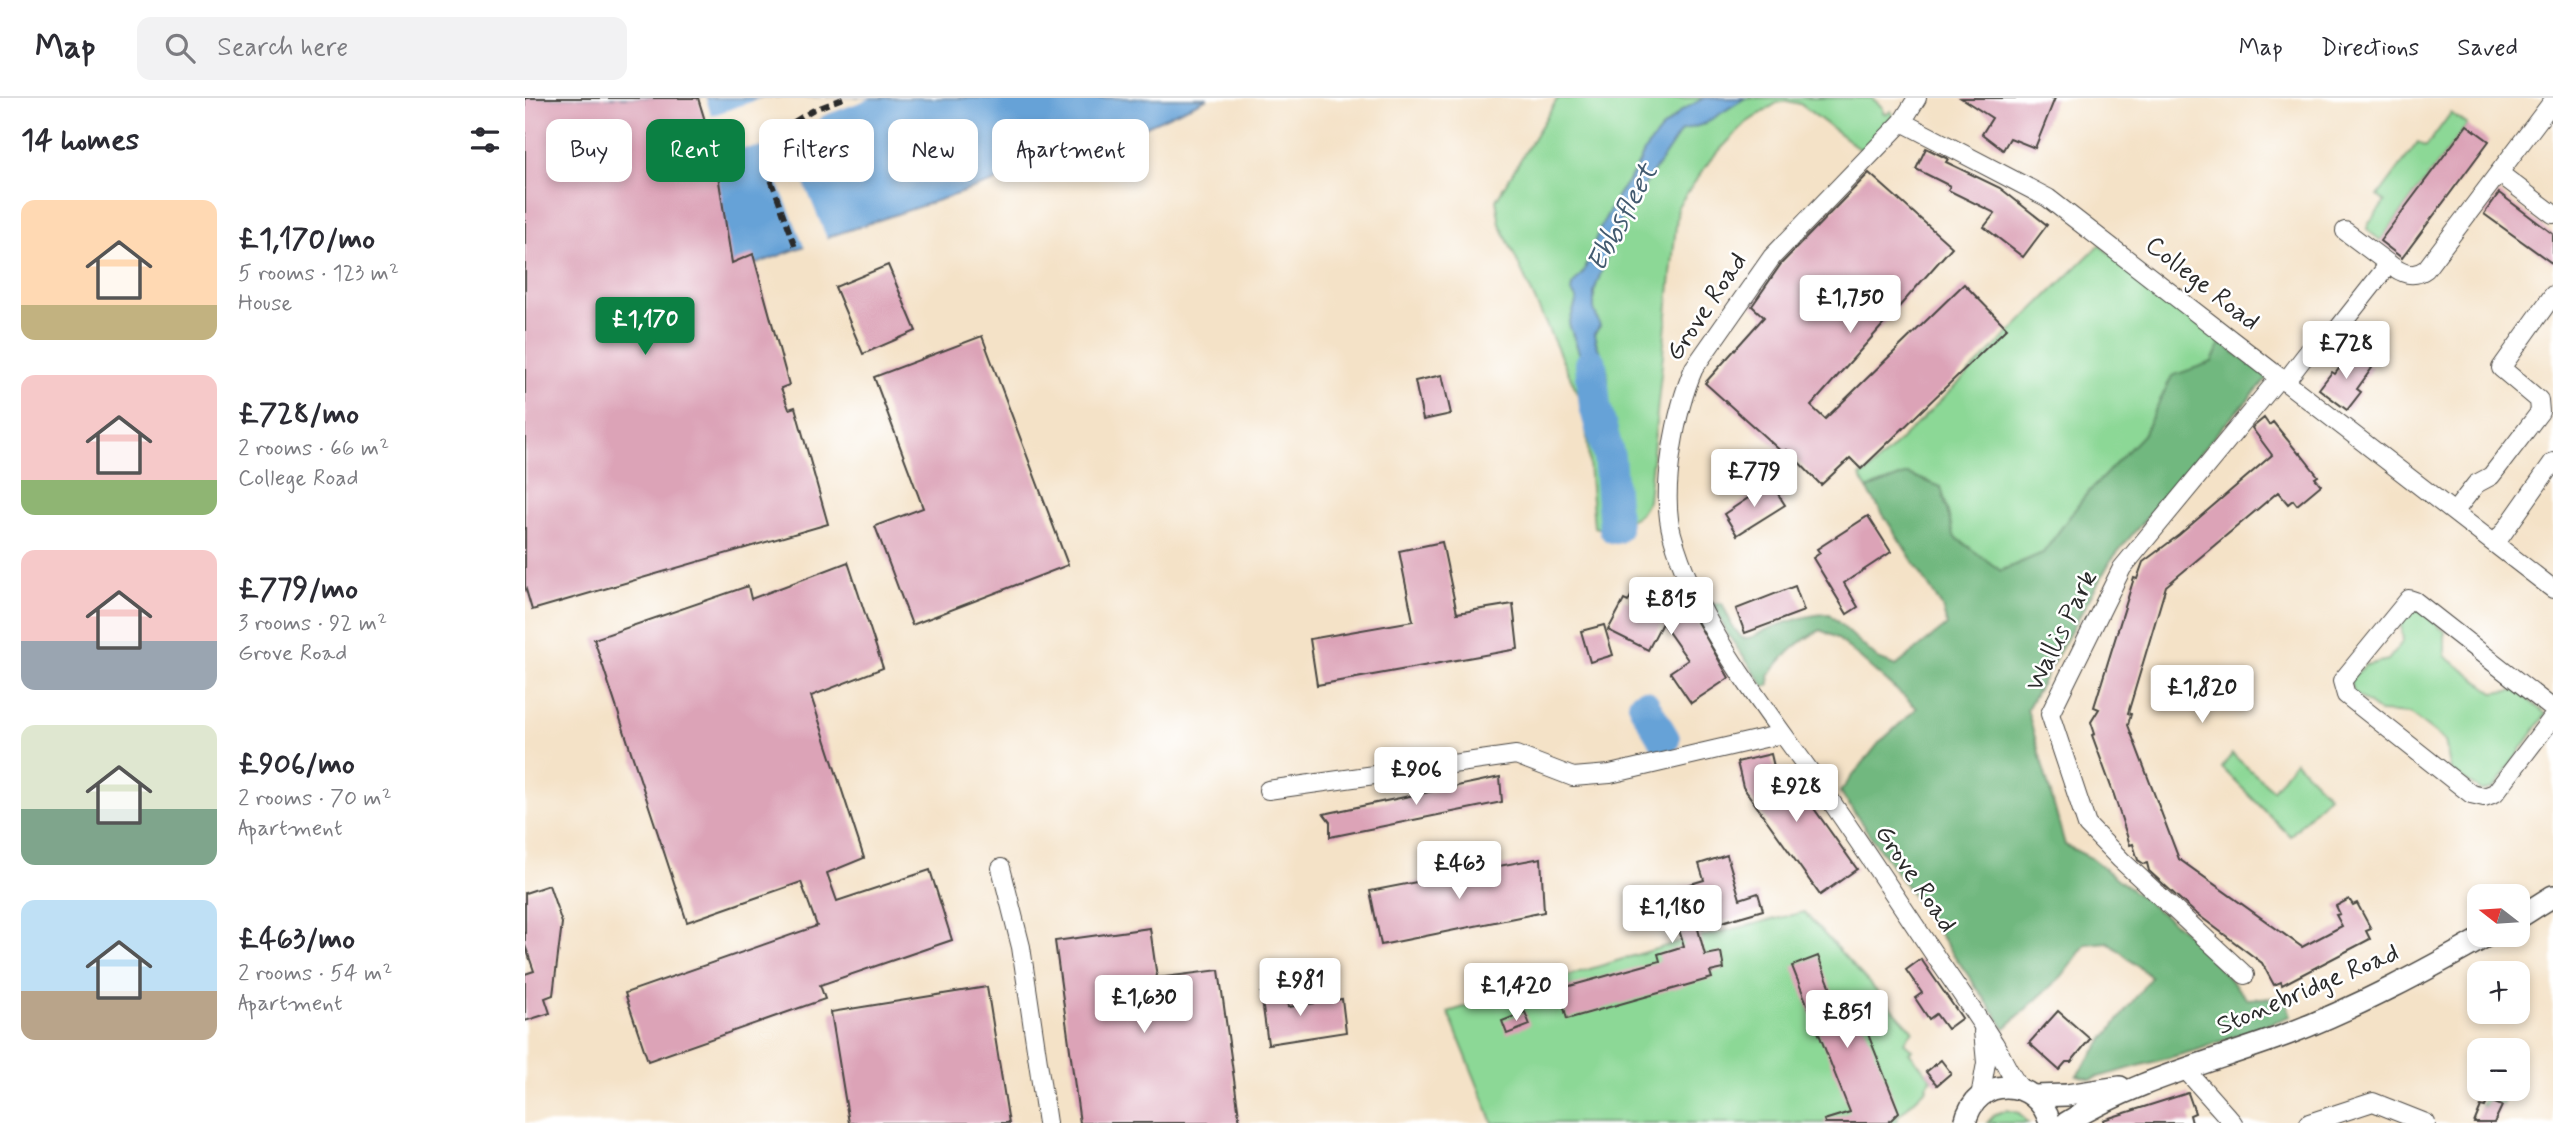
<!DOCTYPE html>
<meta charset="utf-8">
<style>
body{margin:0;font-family:Mynerve,sans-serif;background:#f2f2f3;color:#2b2b33;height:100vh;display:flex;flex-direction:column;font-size:26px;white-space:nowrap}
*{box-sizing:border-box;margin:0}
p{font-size:23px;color:#7c7c81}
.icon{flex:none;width:38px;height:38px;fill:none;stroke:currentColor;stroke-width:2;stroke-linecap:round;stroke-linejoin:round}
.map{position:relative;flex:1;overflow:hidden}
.drawer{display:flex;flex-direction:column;background:#fff;width:525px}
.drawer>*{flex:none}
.top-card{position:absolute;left:21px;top:21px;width:665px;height:63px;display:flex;gap:14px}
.needle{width:46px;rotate:287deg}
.fabs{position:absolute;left:1942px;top:786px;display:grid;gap:14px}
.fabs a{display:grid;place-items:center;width:63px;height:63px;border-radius:14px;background:#fff;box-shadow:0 4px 10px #0003;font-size:35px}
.price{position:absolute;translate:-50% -60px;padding:0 16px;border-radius:7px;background:#fff;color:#222;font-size:23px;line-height:46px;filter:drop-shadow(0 2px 4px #0008)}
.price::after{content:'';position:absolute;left:50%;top:42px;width:21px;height:16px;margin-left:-10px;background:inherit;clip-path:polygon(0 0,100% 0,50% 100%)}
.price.selected{background:#0b8043;color:#fff}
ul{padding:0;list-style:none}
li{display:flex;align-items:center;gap:21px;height:175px;padding:0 21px}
li span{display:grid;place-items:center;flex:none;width:196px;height:140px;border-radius:14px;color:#555}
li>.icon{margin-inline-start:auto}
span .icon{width:84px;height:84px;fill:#fffc;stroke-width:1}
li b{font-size:30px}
h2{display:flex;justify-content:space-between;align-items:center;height:84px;padding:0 21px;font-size:30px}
.chip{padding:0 24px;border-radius:14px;background:#fff;box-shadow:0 4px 10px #0003;font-size:24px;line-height:63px}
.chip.selected{background:#0b8043;color:#fff}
header{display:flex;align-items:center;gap:42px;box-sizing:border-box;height:98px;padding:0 35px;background:#fff;border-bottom:2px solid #e1e1e2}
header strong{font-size:33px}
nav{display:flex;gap:38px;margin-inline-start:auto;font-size:24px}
.search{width:490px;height:63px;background:#f2f2f3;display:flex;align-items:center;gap:18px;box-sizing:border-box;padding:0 24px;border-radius:14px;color:#7c7c81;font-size:26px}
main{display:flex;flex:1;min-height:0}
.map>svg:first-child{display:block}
.green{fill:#8cd896;stroke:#5c8260;stroke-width:2}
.forest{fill:#71b87f;stroke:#4e7255;stroke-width:2}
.water{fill:#66a2d7;stroke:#486681;stroke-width:2}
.pier{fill:#f4e2c7}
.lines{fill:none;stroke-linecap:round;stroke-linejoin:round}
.river{stroke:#66a2d7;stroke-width:32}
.building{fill:#dca3b7}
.minor-casing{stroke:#494642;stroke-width:20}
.major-casing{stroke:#494642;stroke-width:24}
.minor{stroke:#fff;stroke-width:18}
.major{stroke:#fff;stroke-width:21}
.rail{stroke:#2b2b2b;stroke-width:5;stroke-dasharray:10 5;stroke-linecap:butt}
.labels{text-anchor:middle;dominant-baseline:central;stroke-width:5;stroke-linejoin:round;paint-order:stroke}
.street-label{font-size:26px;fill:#2b2b2b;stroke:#fff}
.water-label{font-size:28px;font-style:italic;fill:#435b70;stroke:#fff}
</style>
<header>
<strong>Map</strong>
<div class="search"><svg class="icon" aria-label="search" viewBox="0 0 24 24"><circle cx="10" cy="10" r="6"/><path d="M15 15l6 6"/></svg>Search here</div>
<nav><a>Map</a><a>Directions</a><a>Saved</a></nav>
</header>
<main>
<section class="drawer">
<h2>14 homes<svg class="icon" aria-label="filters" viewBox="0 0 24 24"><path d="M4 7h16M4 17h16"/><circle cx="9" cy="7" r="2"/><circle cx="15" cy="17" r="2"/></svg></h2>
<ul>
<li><span style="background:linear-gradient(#ffd9b3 75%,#c2b280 0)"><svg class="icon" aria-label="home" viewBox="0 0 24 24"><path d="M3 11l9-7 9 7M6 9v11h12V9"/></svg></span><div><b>£1,170/mo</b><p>5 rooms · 123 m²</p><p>House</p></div></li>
<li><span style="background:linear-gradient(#f6c9c9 75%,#8fb573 0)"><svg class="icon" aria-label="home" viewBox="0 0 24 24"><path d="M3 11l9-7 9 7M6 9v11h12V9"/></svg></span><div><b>£728/mo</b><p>2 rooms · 66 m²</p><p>College Road</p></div></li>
<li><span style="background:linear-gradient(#f6c9c9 65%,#9aa5b1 0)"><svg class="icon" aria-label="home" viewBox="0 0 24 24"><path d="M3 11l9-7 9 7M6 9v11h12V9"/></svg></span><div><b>£779/mo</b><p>3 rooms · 92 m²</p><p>Grove Road</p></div></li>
<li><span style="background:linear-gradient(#dfe7d0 60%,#7fa58c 0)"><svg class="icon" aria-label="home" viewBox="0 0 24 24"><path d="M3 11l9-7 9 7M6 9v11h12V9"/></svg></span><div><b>£906/mo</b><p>2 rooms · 70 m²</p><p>Apartment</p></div></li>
<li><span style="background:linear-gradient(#bfe0f5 65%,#b9a48a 0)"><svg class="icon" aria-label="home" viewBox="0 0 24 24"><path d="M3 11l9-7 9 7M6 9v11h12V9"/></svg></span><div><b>£463/mo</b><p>2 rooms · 54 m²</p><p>Apartment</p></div></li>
</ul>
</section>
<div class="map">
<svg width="2028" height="1025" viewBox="0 0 2028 1025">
<rect width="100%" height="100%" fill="#fff"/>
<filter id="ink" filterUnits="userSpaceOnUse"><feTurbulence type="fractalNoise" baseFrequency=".0143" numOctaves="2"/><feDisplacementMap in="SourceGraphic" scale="14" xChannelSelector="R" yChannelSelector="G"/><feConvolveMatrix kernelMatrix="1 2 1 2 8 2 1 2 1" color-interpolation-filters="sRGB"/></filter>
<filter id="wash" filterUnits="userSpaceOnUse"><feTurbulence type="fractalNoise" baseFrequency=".00686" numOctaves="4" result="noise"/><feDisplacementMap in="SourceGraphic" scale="28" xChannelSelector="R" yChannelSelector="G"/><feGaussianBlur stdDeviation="1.57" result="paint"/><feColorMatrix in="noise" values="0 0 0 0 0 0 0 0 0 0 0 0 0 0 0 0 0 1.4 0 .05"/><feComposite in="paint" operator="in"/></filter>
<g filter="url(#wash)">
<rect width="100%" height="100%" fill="#f4e2c7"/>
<g class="green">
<path d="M1033,0H1347L1358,10V15L1362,16L1366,13L1368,17L1339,54L1275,6L1262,3L1252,5L1221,25L1186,61L1153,108L1123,403L1115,416L1085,433L1069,429L1061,327L1054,298L975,126L971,102Z"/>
<path d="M1926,15L1942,27L1855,143L1842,131L1844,125L1860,104L1853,98L1893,44L1901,49Z"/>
<path d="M1574,147L1696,244L1687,264L1647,279L1618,337L1560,398L1518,455L1475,473L1429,438L1416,389L1383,376L1342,391L1335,378L1342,375Z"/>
<path d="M1881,511H1894L1920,534V558L1969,595L1991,592L2021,616L1969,690L1957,693L1926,673L1920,643L1885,616L1855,614L1829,595L1825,581L1841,567L1863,562L1878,543L1875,517Z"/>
<path d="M1707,656L1748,692L1770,663L1804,697L1765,738L1697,670Z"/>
<path d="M1279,814L1388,933L1379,944L1387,952L1384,954L1407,981L1401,988L1402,990L1372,1019L1373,1022L1370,1025H968L923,914L1154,844Z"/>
<path d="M1963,991H1984L1977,1007L1963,1002L1960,1009L1956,1008Z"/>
<path d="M1482,1012L1494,1015L1503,1025H1462L1470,1016Z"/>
</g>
<path class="forest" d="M1696,244L1743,280L1691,336L1586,462L1502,611L1540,747L1566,760L1668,840L1722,901L1760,899L1766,918L1672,952L1566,981L1552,977L1626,879L1583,844L1561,846L1537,878L1480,930L1315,694L1354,645L1392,610L1312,540L1296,532C1273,543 1259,558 1244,577L1245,586L1240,589L1203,537L1187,505H1197L1208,529L1217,540C1228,541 1233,535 1243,531C1263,524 1283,516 1304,516L1353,561L1371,568L1422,527L1417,509L1342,391L1383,376L1416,389L1429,438L1476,473L1518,455L1560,398L1618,337L1647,278L1687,264Z"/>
<g class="water">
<path d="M0,0H683L604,36L561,53L309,137L163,192Z"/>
<path d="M1179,0H1220L1179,26L1156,33L1097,121L1086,146L1069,194V211L1075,228L1069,236C1072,252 1076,255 1081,268C1085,280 1082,295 1080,307L1070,308L1064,304L1065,286L1044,226L1052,201L1046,194L1047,188L1059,173L1074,132L1093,97L1110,73L1120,52L1135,33L1156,13Z"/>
</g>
<path class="pier" d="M173,0H181L186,18L237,0H346L298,18L281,37L288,55L273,59L276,78L303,143L281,152L238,49L189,52Z"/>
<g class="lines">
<g class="river">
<path d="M1066,266L1070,308L1084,359L1090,430"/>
<path d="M1119,607L1139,641"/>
</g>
</g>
<g id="blocks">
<g class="building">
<path d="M0,0H173L189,52L207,165L228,156L264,287L256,290L264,311L270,309L303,426L7,512L0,488Z"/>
<path d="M1436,0H1530L1510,50L1485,40L1478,52L1457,36L1467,20Z"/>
<path d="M1942,27L1964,43L1877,160L1855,143Z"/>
<path d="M1401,50L1423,61L1421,64L1475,90L1522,127L1498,159L1459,129L1470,115L1423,92L1425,88L1391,71Z"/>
<path d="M1344,75L1427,149L1286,308L1300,321L1439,186L1482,230L1336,371L1325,360L1296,387L1262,352L1259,356L1180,285L1239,219L1227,208L1256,166Z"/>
<path d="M1974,95L2028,136V166L1959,116Z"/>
<path d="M363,167L391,233L338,256L310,189Z"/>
<path d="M457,238L543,467L387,527L350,428L398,410L349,279Z"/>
<path d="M1826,254L1847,270L1832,291L1836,294L1822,312L1794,291L1807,274L1810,276Z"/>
<path d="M917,277L926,316L898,322L890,283Z"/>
<path d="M1739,320L1744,327L1748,324L1774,356L1775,355L1793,378L1790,380L1796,387L1772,407L1768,402L1763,406L1753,394L1641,488L1603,615L1606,616L1603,627L1654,761L1777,849L1817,828L1811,817L1815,816L1811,808L1824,801L1828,807L1832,805L1846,831L1841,833L1845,841L1757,887L1756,884L1749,887L1737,865L1668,813L1624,773L1622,765L1619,766L1613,762L1608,746L1605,747L1589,697L1567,637L1570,636L1566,624L1574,611L1569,609L1609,480L1612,481L1618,464L1654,437L1747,357L1727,330Z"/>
<path d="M1246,385L1260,407L1212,437L1199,416Z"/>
<path d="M1343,418L1366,454L1319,485L1333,509L1322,516L1288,460L1295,455L1292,451Z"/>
<path d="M917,444L932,515L988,506L993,551L792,587L785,541L888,523L874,453Z"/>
<path d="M323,464L358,570L286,598L339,760L302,775L312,803L405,772L427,842L295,887L300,901L123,963L100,895L292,828L276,784L162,824L69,541L223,488L226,501Z"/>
<path d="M1114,483L1163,508L1204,580L1166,605L1145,574L1163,562L1137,525L1123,552L1083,532L1099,502L1103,504Z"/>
<path d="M1270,488L1279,513L1220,535L1211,511Z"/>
<path d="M1079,527L1088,557L1065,564L1056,533Z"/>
<path d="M1246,656L1253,686L1265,677L1332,771L1295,797L1218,689L1212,664Z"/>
<path d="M975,679L977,704L805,739V724L799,716Z"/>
<path d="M1202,757L1215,801L1233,795L1238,812L1173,831L1180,857L1196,854L1199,871L1185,874L1187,880L1042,921L1034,891L1135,863L1133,856L1159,848L1142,793L1179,782L1174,766Z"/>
<path d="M1016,760L1019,814L856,847L845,793Z"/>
<path d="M24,787L37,825L28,897L20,900L25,915L0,923V876L9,873L0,847V795Z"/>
<path d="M625,830L632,880L694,872L715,1025H555L530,843Z"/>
<path d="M1293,858L1315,913L1331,906L1374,1014L1363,1025H1300L1299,1022L1325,1014L1267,868Z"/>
<path d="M1396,861L1437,920L1422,931L1411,916L1404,921L1390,900L1397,895L1381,872Z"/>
<path d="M462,889L484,1025H324L306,914Z"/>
<path d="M761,891L763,909L817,901L821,934L743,946L736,895Z"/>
<path d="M1533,913L1565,941L1546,964H1541L1534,972L1504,945Z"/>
<path d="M1000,914L1005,927L982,936L977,923Z"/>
<path d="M1416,962L1426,975L1412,987L1401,974Z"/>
<path d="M1663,995L1670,1015L1665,1017L1667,1025H1579L1578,1022Z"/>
<path d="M1963,1002L1977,1008L1969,1025H1949L1956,1008L1960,1009Z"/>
</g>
</g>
</g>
<g filter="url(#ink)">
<use href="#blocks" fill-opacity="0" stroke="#494642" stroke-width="2"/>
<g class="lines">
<defs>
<g id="minor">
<path d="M1392,0L1377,24L1247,159L1169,270C1151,311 1135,393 1147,436C1173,530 1239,608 1294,686C1335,744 1373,803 1413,862C1432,889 1451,917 1469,945C1478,960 1484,977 1496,991"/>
<path d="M1377,24L1523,100L2028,491"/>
<path d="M1974,75L2028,116"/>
<path d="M1864,166C1876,175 1888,181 1901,171L2028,3"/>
<path d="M1760,284L1787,249L1812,232L1864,166L1820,133"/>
<path d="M1930,413L1951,386L1966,378L1973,369L2015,314L2014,302L1976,270L2028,197"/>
<path d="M1971,445L2028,364"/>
<path d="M2028,611L1890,503L1884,501L1817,583L1821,597L1946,696L1959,699L1970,695L2028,619"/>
<path d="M743,692L991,657L1048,679L1085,676L1257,636"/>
<path d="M476,770L496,849L522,1025"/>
<path d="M1720,877L1596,762L1562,727L1525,616L1597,470L1754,280"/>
<path d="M1661,972L1708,1025"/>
<path d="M1455,999L1461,965L1458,933"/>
<path d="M1784,1025L1848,1004L1901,1025"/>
</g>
<g id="major">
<path d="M1993,820L2028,798"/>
<path d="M1509,998L1542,997L1595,989"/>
<path d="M1440,1025C1451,976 1512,978 1525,1025"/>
<path d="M1541,1025C1609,982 1688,964 1763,936C1833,909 1900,873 1965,836"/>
</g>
</defs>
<use href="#minor" class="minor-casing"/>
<use href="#major" class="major-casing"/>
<use href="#minor" class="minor"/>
<use href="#major" class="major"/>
<path class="rail" d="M270,148L244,77L250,55L268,24L288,12L319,0"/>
</g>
</g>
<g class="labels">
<g class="street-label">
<text transform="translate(1677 186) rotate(38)">College Road</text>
<text transform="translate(1182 209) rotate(-56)">Grove Road</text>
<text transform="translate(1537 533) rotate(-64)">Wallis Park</text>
<text transform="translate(1390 781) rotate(56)">Grove Road</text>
<text transform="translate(1783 892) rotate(-23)">Stonebridge Road</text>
</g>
<g class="water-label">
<text transform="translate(1098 120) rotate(-62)">Ebbsfleet</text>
</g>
</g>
</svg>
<div class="fabs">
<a><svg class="needle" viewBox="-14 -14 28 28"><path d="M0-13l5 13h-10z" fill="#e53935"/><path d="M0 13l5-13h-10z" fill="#7c7c81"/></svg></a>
<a>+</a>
<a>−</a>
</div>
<b class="price" style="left:1325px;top:237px">£1,750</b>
<b class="price selected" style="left:120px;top:259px">£1,170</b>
<b class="price" style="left:1821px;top:283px">£728</b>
<b class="price" style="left:1229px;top:411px">£779</b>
<b class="price" style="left:1146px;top:539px">£815</b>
<b class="price" style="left:1677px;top:627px">£1,820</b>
<b class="price" style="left:891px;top:709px">£906</b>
<b class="price" style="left:1271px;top:726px">£928</b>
<b class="price" style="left:934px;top:803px">£463</b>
<b class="price" style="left:1147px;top:847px">£1,180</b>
<b class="price" style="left:775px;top:920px">£981</b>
<b class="price" style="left:991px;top:925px">£1,420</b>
<b class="price" style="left:619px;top:937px">£1,630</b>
<b class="price" style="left:1322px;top:952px">£851</b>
<div class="top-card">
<a class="chip">Buy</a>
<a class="chip selected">Rent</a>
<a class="chip">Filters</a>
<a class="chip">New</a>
<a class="chip">Apartment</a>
</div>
</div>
</main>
